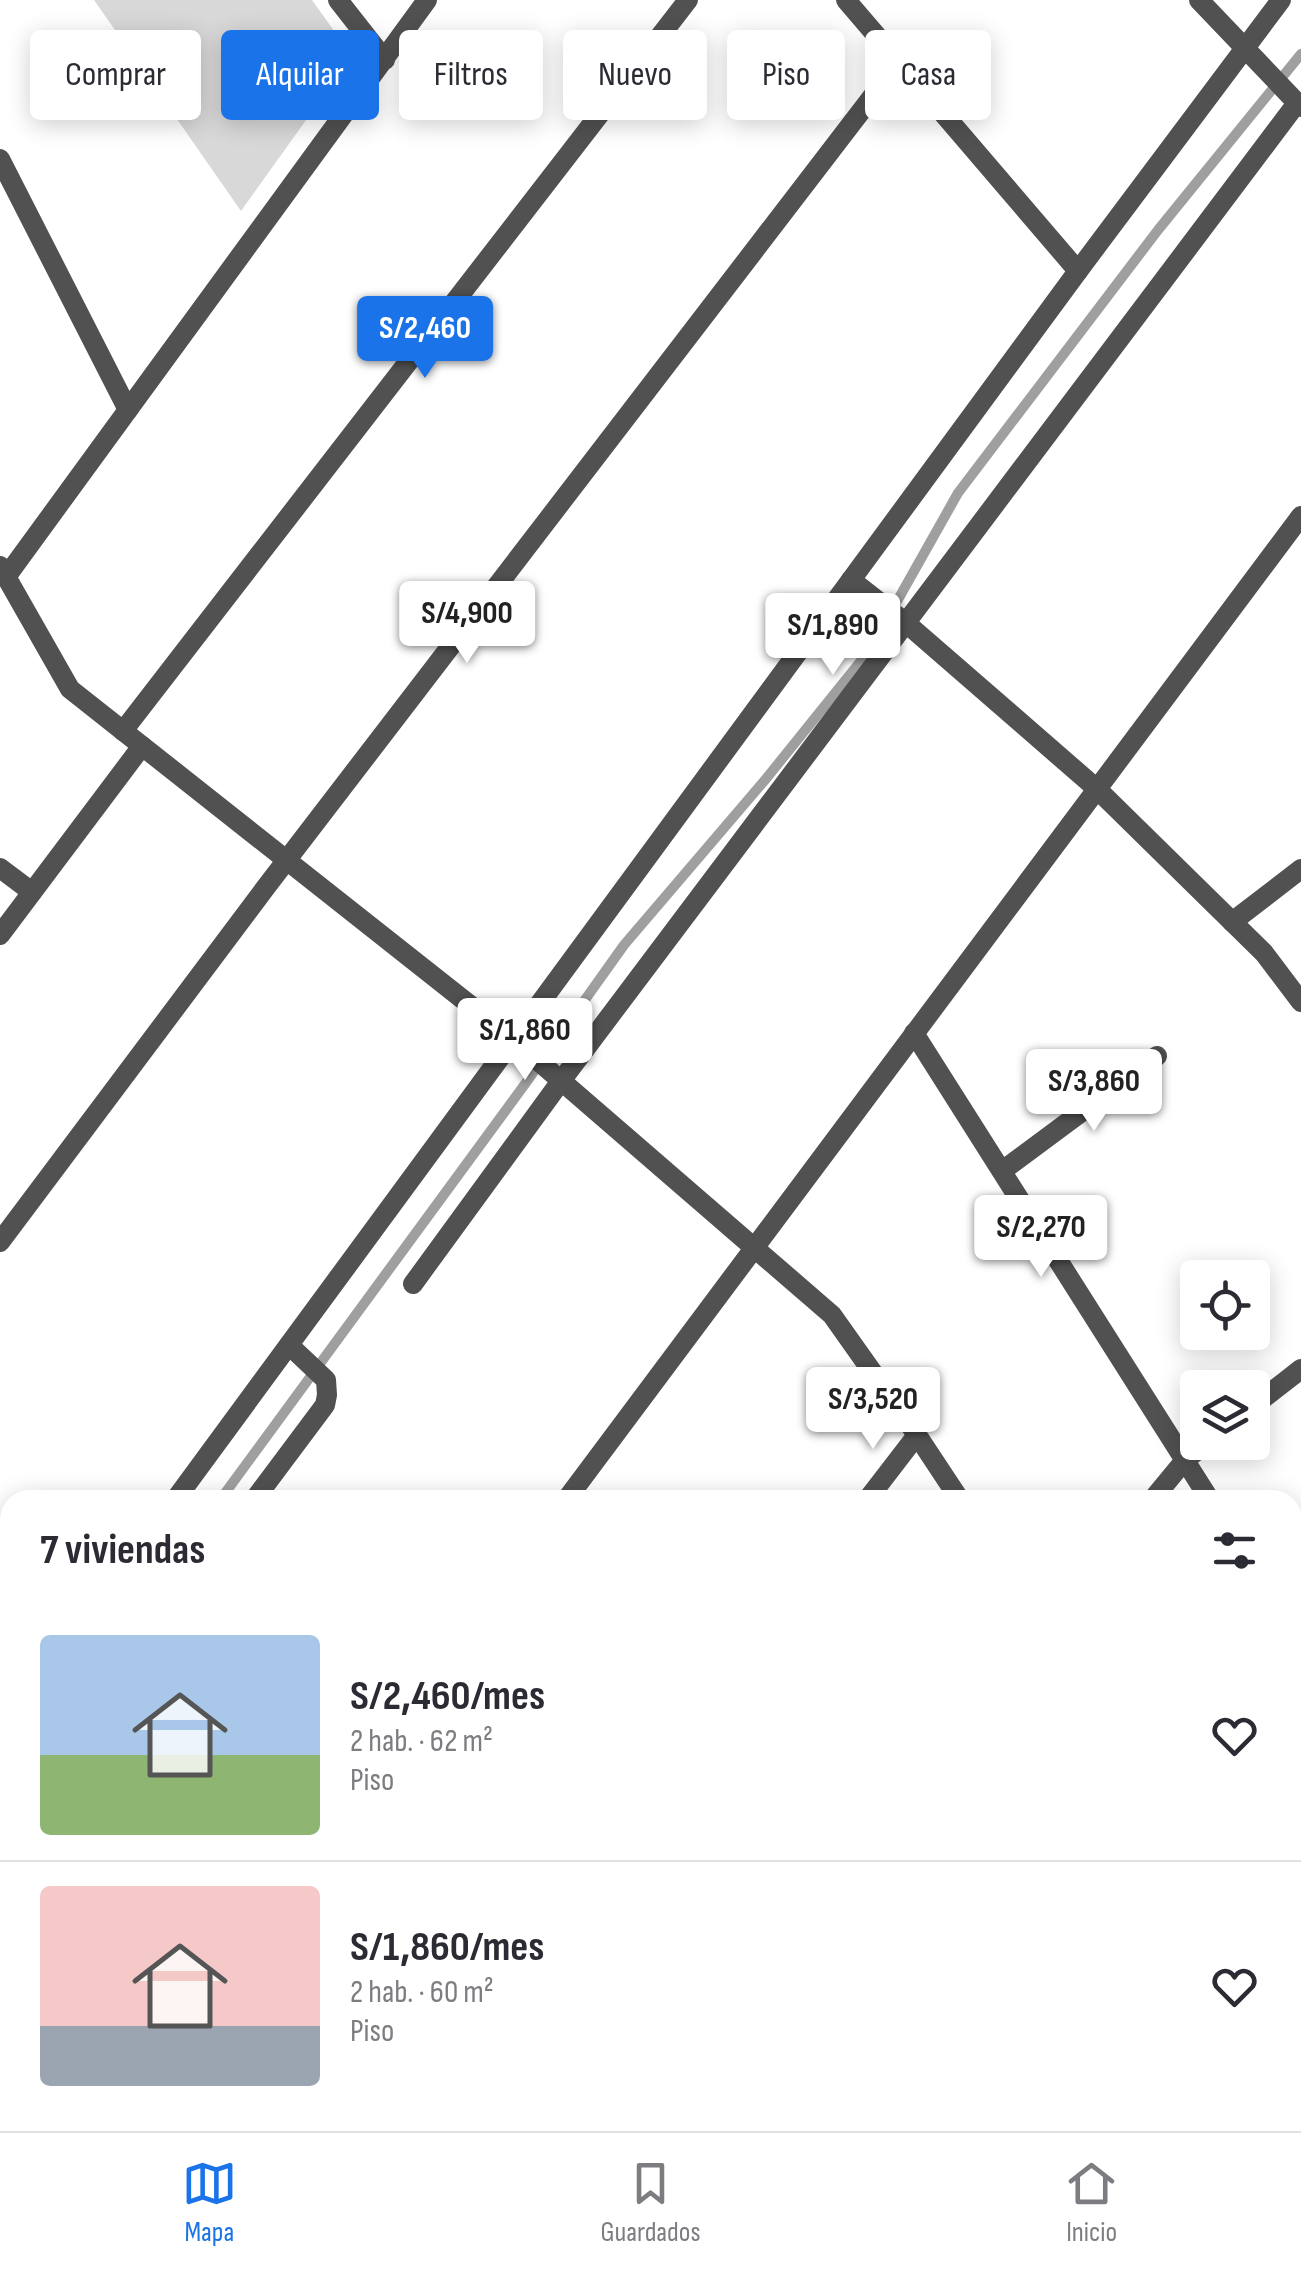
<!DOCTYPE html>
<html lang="es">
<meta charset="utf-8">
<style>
body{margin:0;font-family:"Sofia Sans Condensed",sans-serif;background:#f7f7f7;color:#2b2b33;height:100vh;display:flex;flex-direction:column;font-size:38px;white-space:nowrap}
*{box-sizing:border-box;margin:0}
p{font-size:32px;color:#7c7c81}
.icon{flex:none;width:55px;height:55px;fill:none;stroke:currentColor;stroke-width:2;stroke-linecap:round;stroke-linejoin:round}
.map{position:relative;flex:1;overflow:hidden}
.drawer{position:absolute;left:0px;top:1490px;width:1302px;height:642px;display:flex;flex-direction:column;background:#fff;border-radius:30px 30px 0 0;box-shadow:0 5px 25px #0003}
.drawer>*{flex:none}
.banner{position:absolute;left:30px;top:30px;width:1242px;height:90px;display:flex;gap:20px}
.controls{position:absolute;left:1180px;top:1260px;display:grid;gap:20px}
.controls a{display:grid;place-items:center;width:90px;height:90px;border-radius:10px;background:#fff;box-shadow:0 5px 25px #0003;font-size:50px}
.price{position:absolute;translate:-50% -85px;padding:0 22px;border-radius:10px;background:#fff;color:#222;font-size:32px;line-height:65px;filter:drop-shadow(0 2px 5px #0008)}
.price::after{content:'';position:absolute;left:50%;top:60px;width:30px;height:22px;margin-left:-15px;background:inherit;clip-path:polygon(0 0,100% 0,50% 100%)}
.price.on{background:#1a73e8;color:#fff}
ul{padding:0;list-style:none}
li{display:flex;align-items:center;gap:30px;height:250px;padding:0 40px}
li+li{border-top:2px solid #e1e1e2}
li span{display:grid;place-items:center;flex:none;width:280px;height:200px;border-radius:10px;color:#555}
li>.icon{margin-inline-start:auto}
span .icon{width:120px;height:120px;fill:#fffc;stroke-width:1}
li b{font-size:42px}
h2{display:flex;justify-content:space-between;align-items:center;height:120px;padding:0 40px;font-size:42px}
.chip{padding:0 35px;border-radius:10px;background:#fff;box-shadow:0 5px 25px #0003;font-size:35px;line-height:90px}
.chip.on{background:#1a73e8;color:#fff}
.tab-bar{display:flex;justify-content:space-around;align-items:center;height:140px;border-top:2px solid #e1e1e2;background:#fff;font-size:28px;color:#7c7c81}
.tab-bar a{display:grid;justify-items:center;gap:5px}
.tab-bar .on{color:#1a73e8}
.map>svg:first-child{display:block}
.green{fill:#d8d8d8}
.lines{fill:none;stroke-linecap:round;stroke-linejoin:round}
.stream{stroke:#9f9f9f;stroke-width:10}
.minor{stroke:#515151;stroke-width:20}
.tertiary{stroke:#515151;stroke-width:20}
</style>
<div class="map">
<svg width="1301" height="2131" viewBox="0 0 1301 2131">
<rect width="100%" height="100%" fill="#fff"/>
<path class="green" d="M94,0H312L352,56L241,211Z"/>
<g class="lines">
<g class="stream">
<path d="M220,1500L525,1084L624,945L765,780L869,651L958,493L1158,230L1301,54"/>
<path d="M0,1799L10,1787"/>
</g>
<g class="minor">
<path d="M338,0L385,60"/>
<path d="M846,0L1078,271"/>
<path d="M1199,0L1301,107"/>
<path d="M0,159L128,410"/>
<path d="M0,566L70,689L513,1039L832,1315L917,1435L960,1500"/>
<path d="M6,577L427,0"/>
<path d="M851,580L906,623L1097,789L1264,953L1301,1002"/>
<path d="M123,731L688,0"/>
<path d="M0,868L32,892"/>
<path d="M1232,922L1301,869"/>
<path d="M0,935L142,746"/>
<path d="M914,1033L1210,1500"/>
<path d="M1002,1171L1157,1056"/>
<path d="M0,1242L266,887L898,63"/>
<path d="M413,1284L561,1081L1297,103"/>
<path d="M1252,1407L1301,1369"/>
<path d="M254,1500L325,1405L327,1395L326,1380L289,1345"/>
<path d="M566,1500L1301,516"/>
<path d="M867,1500L917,1435"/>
<path d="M1152,1500L1185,1460L1208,1442"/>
<path d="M1292,1630L1301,1648"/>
<path d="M1292,1703L1301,1692"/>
<path d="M0,1843L10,1829"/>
<path d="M0,1912L10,1920"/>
<path d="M1292,2053L1301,2041"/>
<path d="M178,2122L183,2131"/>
<path d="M476,2122L481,2131"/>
<path d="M757,2122L763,2131"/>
<path d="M1195,2122L1200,2131"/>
<path d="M115,2131L120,2122"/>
<path d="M231,2131L242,2122"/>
<path d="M958,2131L966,2122"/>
<path d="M1235,2131L1242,2122"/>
</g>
<g class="tertiary">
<path d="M175,1500L1078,271L1281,0"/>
<path d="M0,1735L10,1721"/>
</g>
</g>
</svg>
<div class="controls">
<a><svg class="icon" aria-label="locate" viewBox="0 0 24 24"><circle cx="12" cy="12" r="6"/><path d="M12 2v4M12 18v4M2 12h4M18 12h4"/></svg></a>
<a><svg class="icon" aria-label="layers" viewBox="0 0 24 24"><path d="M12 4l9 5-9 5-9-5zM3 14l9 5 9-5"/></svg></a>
</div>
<b class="price on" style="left:425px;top:381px">S/2,460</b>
<b class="price" style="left:467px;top:666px">S/4,900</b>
<b class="price" style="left:833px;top:678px">S/1,890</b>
<b class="price" style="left:525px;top:1083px">S/1,860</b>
<b class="price" style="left:1094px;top:1134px">S/3,860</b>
<b class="price" style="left:1041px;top:1280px">S/2,270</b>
<b class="price" style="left:873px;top:1452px">S/3,520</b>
<div class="banner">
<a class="chip">Comprar</a>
<a class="chip on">Alquilar</a>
<a class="chip">Filtros</a>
<a class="chip">Nuevo</a>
<a class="chip">Piso</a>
<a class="chip">Casa</a>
</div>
<section class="drawer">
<h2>7 viviendas<svg class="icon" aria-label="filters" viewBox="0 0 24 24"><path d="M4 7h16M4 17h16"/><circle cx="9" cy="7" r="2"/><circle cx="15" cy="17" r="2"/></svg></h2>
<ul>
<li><span style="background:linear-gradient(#a9c7e8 60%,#8fb573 0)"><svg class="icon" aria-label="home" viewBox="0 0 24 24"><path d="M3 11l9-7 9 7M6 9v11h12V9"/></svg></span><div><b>S/2,460/mes</b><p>2 hab. · 62 m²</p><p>Piso</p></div><svg class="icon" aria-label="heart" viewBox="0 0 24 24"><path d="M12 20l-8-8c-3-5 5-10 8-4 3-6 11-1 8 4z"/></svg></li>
<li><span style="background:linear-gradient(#f6c9c9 70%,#9aa5b1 0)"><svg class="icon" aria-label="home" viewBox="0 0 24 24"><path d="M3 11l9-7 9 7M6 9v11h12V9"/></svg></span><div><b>S/1,860/mes</b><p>2 hab. · 60 m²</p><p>Piso</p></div><svg class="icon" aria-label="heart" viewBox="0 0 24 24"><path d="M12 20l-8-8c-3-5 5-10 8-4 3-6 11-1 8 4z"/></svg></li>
</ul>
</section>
</div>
<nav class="tab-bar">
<a class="on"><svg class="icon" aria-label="map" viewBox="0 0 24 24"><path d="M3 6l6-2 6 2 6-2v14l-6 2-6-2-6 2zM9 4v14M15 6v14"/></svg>Mapa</a>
<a><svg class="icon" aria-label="saved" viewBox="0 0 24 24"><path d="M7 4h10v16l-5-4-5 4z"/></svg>Guardados</a>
<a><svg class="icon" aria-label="home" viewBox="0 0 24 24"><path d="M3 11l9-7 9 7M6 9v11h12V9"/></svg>Inicio</a>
</nav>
